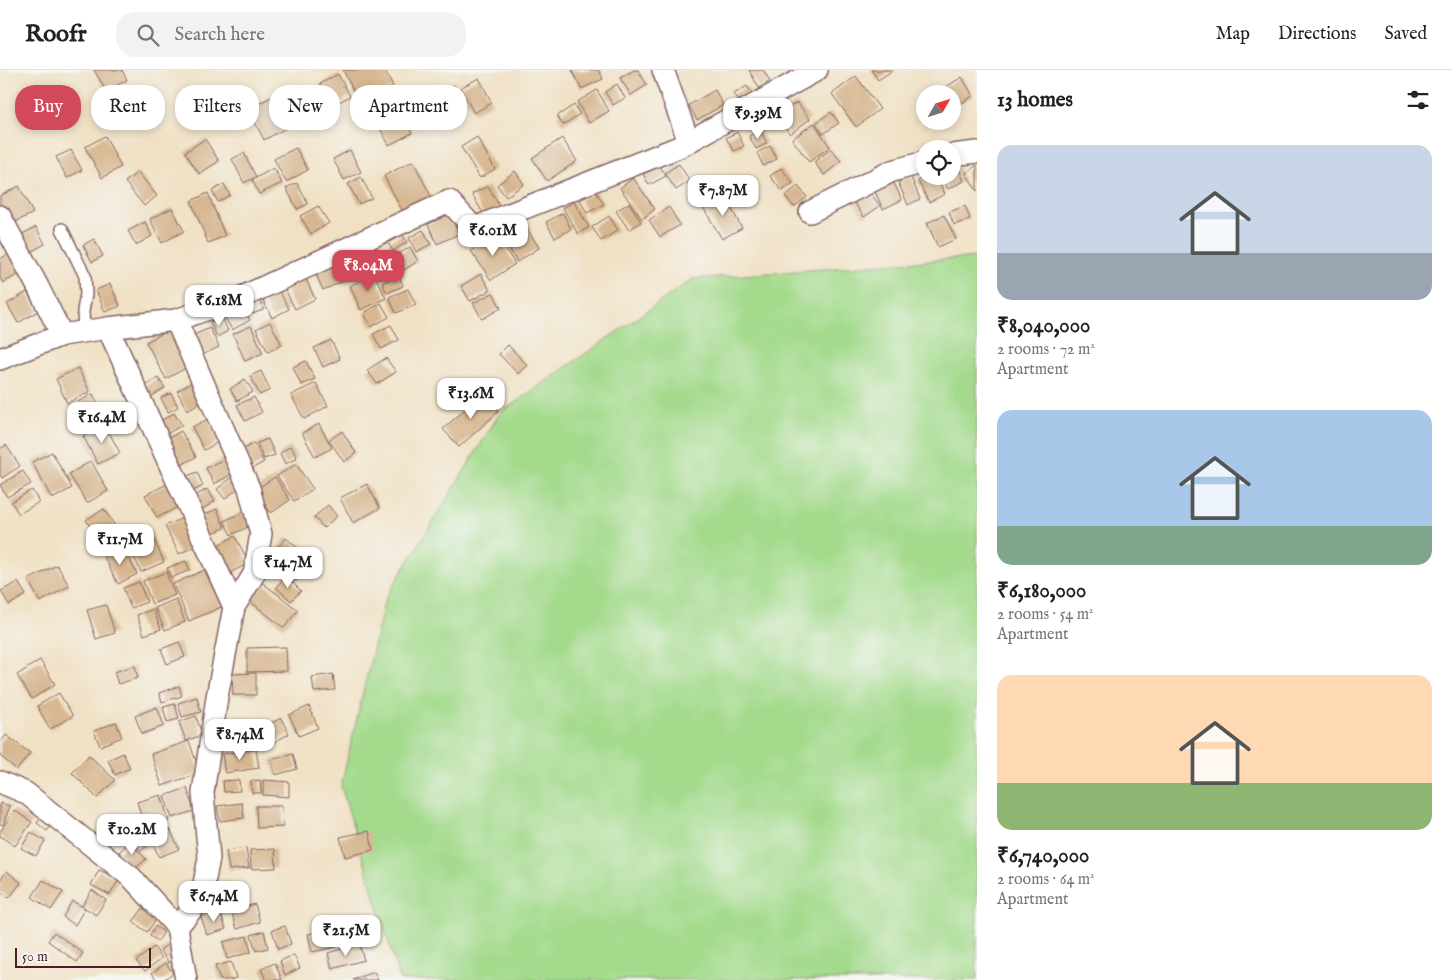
<!DOCTYPE html>
<meta charset="utf-8">
<style>
body{margin:0;font-family:"IM FELL English",serif;background:#f2f2f2;color:#222;height:100vh;display:flex;flex-direction:column;font-size:19px;white-space:nowrap}
*{box-sizing:border-box;margin:0}
p{font-size:16px;color:#767676}
.icon{flex:none;width:28px;height:28px;fill:none;stroke:currentColor;stroke-width:2;stroke-linecap:round;stroke-linejoin:round}
.map{position:relative;flex:1;overflow:hidden}
.sheet{display:flex;flex-direction:column;background:#fff;width:475px}
.sheet>*{flex:none}
.banner{position:absolute;left:15px;top:15px;width:475px;height:45px;display:flex;gap:10px}
.needle{width:32px;rotate:51deg}
.buttons{position:absolute;left:916px;top:15px;display:grid;gap:10px}
.buttons a{display:grid;place-items:center;width:45px;height:45px;border-radius:50%;background:#fff;box-shadow:0 2px 8px #0003;font-size:25px}
.scale{position:absolute;left:15px;bottom:12px;width:136px;box-sizing:border-box;padding-left:5px;border:2px solid #4a1f2b;border-top:0;font-size:14px;line-height:18px;white-space:nowrap;color:#4a1f2b;-webkit-text-stroke:4px #f6f6f2;paint-order:stroke}
.price{position:absolute;translate:-50% -42px;padding:0 11px;border-radius:10px;background:#fff;color:#222;font-size:16px;line-height:32px;filter:drop-shadow(0 1px 2px #0008)}
.price::after{content:'';position:absolute;left:50%;top:30px;width:15px;height:11px;margin-left:-8px;background:inherit;clip-path:polygon(0 0,100% 0,50% 100%)}
.price.selected{background:#d1495b;color:#fff}
ul{padding:0;list-style:none}
li{display:grid;align-content:center;gap:10px;height:265px;padding:0 20px}
li span{display:grid;place-items:center;height:155px;border-radius:15px;color:#555}
li>.icon{margin-inline-start:auto}
span .icon{width:90px;height:90px;fill:#fffc;stroke-width:1}
li b{font-size:21px}
h2{display:flex;justify-content:space-between;align-items:center;height:60px;padding:0 20px;font-size:21px}
.tag{padding:0 18px;border-radius:20px;background:#fff;box-shadow:0 2px 8px #0003;font-size:18px;line-height:45px}
.tag.selected{background:#d1495b;color:#fff}
header{display:flex;align-items:center;gap:30px;box-sizing:border-box;height:70px;padding:0 25px;background:#fff;border-bottom:1px solid #e0e0e0}
header strong{font-size:24px}
nav{display:flex;gap:28px;margin-inline-start:auto;font-size:18px}
.search{width:350px;height:45px;background:#f2f2f2;display:flex;align-items:center;gap:12px;box-sizing:border-box;padding:0 18px;border-radius:20px;color:#767676;font-size:19px}
main{display:flex;flex:1;min-height:0}
.map>svg:first-child{display:block}
.green{fill:#a3da8b;stroke:#767c5b}
.building{fill:#d7b791}
.lines{fill:none;stroke-linecap:round;stroke-linejoin:round}
.service-casing{stroke:#846361;stroke-width:14}
.minor-casing{stroke:#846361;stroke-width:24}
.service{stroke:#fff;stroke-width:11}
.minor{stroke:#fff;stroke-width:21}
</style>
<header>
<strong>Roofr</strong>
<div class="search"><svg class="icon" aria-label="search" viewBox="0 0 24 24"><circle cx="10" cy="10" r="6"/><path d="M15 15l6 6"/></svg>Search here</div>
<nav><a>Map</a><a>Directions</a><a>Saved</a></nav>
</header>
<main>
<div class="map">
<svg width="977" height="910" viewBox="0 0 977 910">
<rect width="100%" height="100%" fill="#f6f6f2"/>
<filter id="ink" filterUnits="userSpaceOnUse"><feTurbulence type="fractalNoise" baseFrequency=".02" numOctaves="2"/><feDisplacementMap in="SourceGraphic" scale="10" xChannelSelector="R" yChannelSelector="G"/><feConvolveMatrix kernelMatrix="1 2 1 2 8 2 1 2 1" color-interpolation-filters="sRGB"/></filter>
<filter id="wash" filterUnits="userSpaceOnUse"><feTurbulence type="fractalNoise" baseFrequency=".0096" numOctaves="4" result="noise"/><feDisplacementMap in="SourceGraphic" scale="20" xChannelSelector="R" yChannelSelector="G"/><feGaussianBlur stdDeviation="1.12" result="paint"/><feColorMatrix in="noise" values="0 0 0 0 0 0 0 0 0 0 0 0 0 0 0 0 0 1.4 0 .05"/><feComposite in="paint" operator="in"/></filter>
<g filter="url(#wash)">
<rect width="100%" height="100%" fill="#f0e1c5"/>
<path class="green" d="M977,187V910H400L341,716L385,529L500,343L693,209Z"/>
<g id="blocks">
<g class="building">
<path d="M94,0H122L127,10L106,21Z"/>
<path d="M343,0H385L393,16L360,34Z"/>
<path d="M572,0H599L603,9L581,19Z"/>
<path d="M634,0H638L647,15L631,25L620,8Z"/>
<path d="M749,0H763L770,11L759,18Z"/>
<path d="M871,0H893L878,10Z"/>
<path d="M338,4L350,26L332,36L320,14Z"/>
<path d="M856,6L880,39L856,57L832,24Z"/>
<path d="M962,7L973,26L952,39V24H943L941,20Z"/>
<path d="M479,8L492,33L474,43L460,18Z"/>
<path d="M617,14L625,28L613,35L605,22Z"/>
<path d="M454,15L464,35L445,45L435,26Z"/>
<path d="M747,16L753,25L741,33L734,24Z"/>
<path d="M597,20L609,41L589,53L577,32Z"/>
<path d="M715,20L723,35L697,50L689,35Z"/>
<path d="M277,24L293,54L264,70L248,39Z"/>
<path d="M797,32L810,49L790,64L777,46Z"/>
<path d="M574,35L580,44L563,55L557,46Z"/>
<path d="M398,37L412,63L389,75L375,49Z"/>
<path d="M831,42L839,53L823,64L816,53Z"/>
<path d="M814,53L830,77L809,92L792,69Z"/>
<path d="M760,60L767,73L756,79L749,66Z"/>
<path d="M737,62L744,76L734,81L726,68Z"/>
<path d="M105,66L121,97L102,108L85,77Z"/>
<path d="M477,67L495,99L480,108L461,77Z"/>
<path d="M562,68L577,91L547,111L532,88Z"/>
<path d="M205,69L219,91L199,104L185,82Z"/>
<path d="M770,76L777,89L763,96L757,83Z"/>
<path d="M296,78L308,100L286,112L274,89Z"/>
<path d="M831,79L841,91L824,105L814,92Z"/>
<path d="M71,80L82,100L67,108L56,87Z"/>
<path d="M350,80L361,102L344,110L333,89Z"/>
<path d="M244,83L256,107L244,113L232,89Z"/>
<path d="M413,91L433,130L404,144L384,106Z"/>
<path d="M679,94L690,111L676,120L665,103Z"/>
<path d="M977,95V121L966,103Z"/>
<path d="M660,96L666,106L649,115L643,104Z"/>
<path d="M958,97L964,111L948,119L942,106H952V100Z"/>
<path d="M274,98L282,113L259,124L252,110Z"/>
<path d="M781,98L793,113L782,121L770,106Z"/>
<path d="M515,101L524,114L506,127L497,115Z"/>
<path d="M138,102L157,126L144,136L125,112Z"/>
<path d="M927,106H936L945,124L929,132L918,111Z"/>
<path d="M361,107L372,128L359,134L348,114Z"/>
<path d="M911,107L920,129L908,135L898,112Z"/>
<path d="M633,108L655,139L642,149L620,118Z"/>
<path d="M297,113L308,134L297,139L286,118Z"/>
<path d="M894,113L902,130L883,139L875,122Z"/>
<path d="M224,114L230,125L218,132L212,121Z"/>
<path d="M19,116L33,143L10,155L0,137V126Z"/>
<path d="M488,116L500,137L484,145L472,124Z"/>
<path d="M798,116L807,127L794,137L785,126Z"/>
<path d="M868,120L880,136L864,147L853,131Z"/>
<path d="M596,122L604,134L587,143L580,130Z"/>
<path d="M208,123L225,166L208,173L191,131Z"/>
<path d="M724,125L742,158L722,169L703,137Z"/>
<path d="M574,132L589,157L578,164L563,138Z"/>
<path d="M629,133L641,152L629,160L616,141Z"/>
<path d="M318,136L329,153L311,164L300,146Z"/>
<path d="M965,136L970,149L954,155L949,142Z"/>
<path d="M669,137L680,155L660,167L649,150Z"/>
<path d="M172,138L184,161L162,173L150,149Z"/>
<path d="M563,143L571,159L555,168L546,152Z"/>
<path d="M450,144L459,164L437,174L428,154Z"/>
<path d="M944,145L956,169L938,177L927,153Z"/>
<path d="M609,146L618,160L601,171L592,157Z"/>
<path d="M145,152L152,166L136,175L128,161Z"/>
<path d="M524,153L539,178L517,192L502,166Z"/>
<path d="M36,157L45,174L26,184L16,167Z"/>
<path d="M423,160L431,174L416,182L409,168Z"/>
<path d="M402,164L407,172L393,181L388,173Z"/>
<path d="M496,165L515,194L491,210L471,181Z"/>
<path d="M94,169L103,186L92,192L83,175Z"/>
<path d="M410,177L418,191L404,200L395,186Z"/>
<path d="M363,182L370,195L361,200L354,187Z"/>
<path d="M10,183L21,203L3,213L0,208V189Z"/>
<path d="M388,186L396,200L381,208L373,194Z"/>
<path d="M338,192L346,210L323,220L315,202Z"/>
<path d="M374,204L386,228L361,240L350,216Z"/>
<path d="M481,204L490,220L470,231L461,216Z"/>
<path d="M399,205L403,216L387,223L382,213Z"/>
<path d="M305,207L315,229L295,239L284,217Z"/>
<path d="M110,214L120,236L105,242L96,220Z"/>
<path d="M408,219L416,235L396,243L389,227Z"/>
<path d="M279,221L289,239L272,248L263,230Z"/>
<path d="M27,222L38,241L18,253L7,234Z"/>
<path d="M493,223L501,238L482,249L473,233Z"/>
<path d="M259,228L264,239L253,244L248,232Z"/>
<path d="M381,233L389,247L371,257L364,243Z"/>
<path d="M242,237L250,250L232,260L224,246Z"/>
<path d="M222,247L228,261L217,267L210,252Z"/>
<path d="M270,252L282,275L268,282L256,259Z"/>
<path d="M391,255L399,270L381,279L373,264Z"/>
<path d="M251,256L263,283L245,291L233,264Z"/>
<path d="M210,258L219,277L198,287L189,267Z"/>
<path d="M171,259L191,295L166,309L146,272Z"/>
<path d="M331,270L340,289L323,297L314,278Z"/>
<path d="M508,275L527,295L518,304L499,284Z"/>
<path d="M386,288L396,302L377,314L367,300Z"/>
<path d="M306,291L315,309L301,315L293,297Z"/>
<path d="M78,298L90,322L67,333L56,309Z"/>
<path d="M261,301L270,320L260,325L250,306Z"/>
<path d="M158,308L165,318L148,329L141,319Z"/>
<path d="M245,309L253,322L237,331L230,319Z"/>
<path d="M193,312L204,331L187,340L177,321Z"/>
<path d="M316,313L328,336L304,349L291,325Z"/>
<path d="M171,323L178,337L168,342L161,328Z"/>
<path d="M483,323L499,341L459,377L443,359Z"/>
<path d="M93,324L103,344L80,356L70,336Z"/>
<path d="M254,327L262,342L245,351L237,335Z"/>
<path d="M174,343L182,355L165,365L157,353Z"/>
<path d="M208,349L220,371L204,380L192,357Z"/>
<path d="M319,354L332,378L315,387L302,363Z"/>
<path d="M105,355L120,383L98,394L83,366Z"/>
<path d="M181,361L196,387L179,396L165,370Z"/>
<path d="M342,361L356,383L344,392L329,370Z"/>
<path d="M268,369L275,385L264,389L257,373Z"/>
<path d="M254,373L264,392L249,400L239,382Z"/>
<path d="M6,375L20,396L2,408L0,405V379Z"/>
<path d="M291,376L297,388L285,394L280,383Z"/>
<path d="M52,382L72,418L52,429L32,392Z"/>
<path d="M228,387L236,402L214,414L206,398Z"/>
<path d="M91,391L108,421L87,433L69,404Z"/>
<path d="M296,394L313,419L294,431L277,406Z"/>
<path d="M23,401L31,414L7,427L0,415Z"/>
<path d="M197,402L203,416L187,424L180,409Z"/>
<path d="M235,405L242,415L225,429L217,419Z"/>
<path d="M275,407L290,430L271,443L255,420Z"/>
<path d="M171,412L183,434L157,448L145,425Z"/>
<path d="M367,414L380,438L353,453L340,428Z"/>
<path d="M207,419L215,431L200,441L192,428Z"/>
<path d="M32,420L39,432L19,444L11,432Z"/>
<path d="M328,435L337,446L324,458L314,447Z"/>
<path d="M104,439L115,456L96,467L86,450Z"/>
<path d="M217,439L225,458L208,465L200,446Z"/>
<path d="M243,442L250,456L231,465L224,451Z"/>
<path d="M187,446L200,474L179,484L165,456Z"/>
<path d="M151,462L164,492L141,502L128,473Z"/>
<path d="M235,466L249,493L226,505L211,479Z"/>
<path d="M286,468L313,490L296,511L269,488Z"/>
<path d="M123,477L137,504L118,514L104,487Z"/>
<path d="M186,491L190,500L171,508L167,498Z"/>
<path d="M57,495L69,516L40,532L28,510Z"/>
<path d="M211,497L228,534L189,551L173,514Z"/>
<path d="M166,502L175,525L152,534L143,511Z"/>
<path d="M286,506L301,521L291,531L276,517Z"/>
<path d="M260,511L298,540L284,558L247,529Z"/>
<path d="M18,512L26,525L9,535L1,521Z"/>
<path d="M139,512L147,532L131,538L123,518Z"/>
<path d="M176,529L185,552L165,560L155,538Z"/>
<path d="M106,535L115,563L96,569L87,540Z"/>
<path d="M153,539L161,559L144,565L137,545Z"/>
<path d="M179,572L185,587L167,594L161,579Z"/>
<path d="M286,577L287,601L247,602V578Z"/>
<path d="M40,590L55,614L32,629L17,605Z"/>
<path d="M135,596L138,608L118,614L114,602Z"/>
<path d="M256,603V625H233L232,604Z"/>
<path d="M333,604L335,620L314,622L312,607Z"/>
<path d="M179,616L182,626L162,632L159,623Z"/>
<path d="M59,623L73,646L50,659L37,636Z"/>
<path d="M197,627L201,642L182,647L178,633Z"/>
<path d="M175,634L179,649L167,652L163,637Z"/>
<path d="M309,636L318,658L299,666L289,645Z"/>
<path d="M157,637L164,656L142,664L135,646Z"/>
<path d="M196,646L202,665L186,671L179,652Z"/>
<path d="M281,648L289,664L270,674L262,658Z"/>
<path d="M116,652L122,667L100,676L94,661Z"/>
<path d="M6,665L30,683L17,700L0,686V673Z"/>
<path d="M189,671L200,703L162,716L151,684Z"/>
<path d="M256,679L259,698L225,703L222,684Z"/>
<path d="M123,683L130,698L115,705L108,690Z"/>
<path d="M293,684L297,699L275,705L271,690Z"/>
<path d="M89,685L115,710L97,728L72,703Z"/>
<path d="M239,710L240,721L224,722L223,711Z"/>
<path d="M260,710L261,723H252L251,711Z"/>
<path d="M263,710L289,712V727L263,725Z"/>
<path d="M187,718L194,741L172,748L164,726Z"/>
<path d="M161,725L169,751L145,758L137,732Z"/>
<path d="M0,733L10,736L3,755L0,754Z"/>
<path d="M242,733L244,748L220,751L217,736Z"/>
<path d="M256,736H282L283,757L257,758Z"/>
<path d="M14,740L32,752L15,776L0,766V762Z"/>
<path d="M45,743L55,751L47,761L37,753Z"/>
<path d="M170,759L179,779L159,787L150,767Z"/>
<path d="M369,761L373,780L345,787L340,767Z"/>
<path d="M31,762L45,771L36,786L21,778Z"/>
<path d="M140,764L149,774L141,781L132,771Z"/>
<path d="M130,772L146,789L134,800L119,782Z"/>
<path d="M246,778L249,798L229,800L226,781Z"/>
<path d="M275,779L276,798L251,799L250,780Z"/>
<path d="M99,800L119,809L110,825L91,815Z"/>
<path d="M7,801L21,813L9,828L0,821V810Z"/>
<path d="M43,810L63,822L51,840L32,827Z"/>
<path d="M92,820L106,830L96,845L82,836Z"/>
<path d="M72,831L85,838L75,855L63,847Z"/>
<path d="M255,834L260,852L237,859L231,841Z"/>
<path d="M143,838L157,848L147,862L133,852Z"/>
<path d="M220,841L226,859L207,865L201,847Z"/>
<path d="M155,856L164,862L158,871L150,866Z"/>
<path d="M285,856L291,874L278,879L272,860Z"/>
<path d="M333,859L337,877L312,882L308,864Z"/>
<path d="M264,861L268,878L256,881L251,865Z"/>
<path d="M54,862L83,883L77,892L48,871Z"/>
<path d="M247,866L251,882L227,889L223,872Z"/>
<path d="M168,874L177,887L169,893L160,880Z"/>
<path d="M359,874L364,890L332,899L328,883Z"/>
<path d="M154,877L162,888L145,901L136,891Z"/>
<path d="M294,885L300,898L285,905L280,891Z"/>
<path d="M231,892L236,908L230,910H220L215,896Z"/>
<path d="M166,893L173,903L163,910H157L152,903Z"/>
<path d="M275,893L282,910H266L261,899Z"/>
<path d="M374,902L378,910H353Z"/>
</g>
</g>
</g>
<g filter="url(#ink)">
<use href="#blocks" fill-opacity="0" stroke="#846361" stroke-width="1"/>
<g class="lines">
<defs>
<path id="service" d="M62,159L85,206L86,224L83,241L84,262"/>
<g id="minor">
<path d="M663,0L689,72"/>
<path d="M952,85L977,82"/>
<path d="M810,142L892,101L925,92"/>
<path d="M0,146L38,217L62,265"/>
<path d="M176,250L249,418L261,464L254,504L234,537"/>
<path d="M108,258L234,537L217,627L203,723L209,788L201,829L177,857L186,910"/>
<path d="M0,289L62,265L108,258L176,250L238,229L449,131L474,158L679,77L817,0"/>
<path d="M0,712L26,723L132,808L177,857"/>
</g>
</defs>
<use href="#service" class="service-casing"/>
<use href="#minor" class="minor-casing"/>
<use href="#service" class="service"/>
<use href="#minor" class="minor"/>
</g>
</g>
</svg>
<div class="buttons">
<a><svg class="needle" viewBox="-14 -14 28 28"><path d="M0-13l5 13h-10z" fill="#e53935"/><path d="M0 13l5-13h-10z" fill="#767676"/></svg></a>
<a><svg class="icon" aria-label="locate" viewBox="0 0 24 24"><circle cx="12" cy="12" r="6"/><path d="M12 2v4M12 18v4M2 12h4M18 12h4"/></svg></a>
</div>
<div class="scale">50 m</div>
<b class="price" style="left:758px;top:70px">₹9.39M</b>
<b class="price" style="left:723px;top:147px">₹7.87M</b>
<b class="price" style="left:493px;top:187px">₹6.01M</b>
<b class="price selected" style="left:368px;top:222px">₹8.04M</b>
<b class="price" style="left:219px;top:257px">₹6.18M</b>
<b class="price" style="left:471px;top:350px">₹13.6M</b>
<b class="price" style="left:102px;top:374px">₹16.4M</b>
<b class="price" style="left:120px;top:496px">₹11.7M</b>
<b class="price" style="left:288px;top:519px">₹14.7M</b>
<b class="price" style="left:240px;top:691px">₹8.74M</b>
<b class="price" style="left:132px;top:786px">₹10.2M</b>
<b class="price" style="left:214px;top:853px">₹6.74M</b>
<b class="price" style="left:346px;top:887px">₹21.5M</b>
<div class="banner">
<a class="tag selected">Buy</a>
<a class="tag">Rent</a>
<a class="tag">Filters</a>
<a class="tag">New</a>
<a class="tag">Apartment</a>
</div>
</div>
<section class="sheet">
<h2>13 homes<svg class="icon" aria-label="filters" viewBox="0 0 24 24"><path d="M4 7h16M4 17h16"/><circle cx="9" cy="7" r="2"/><circle cx="15" cy="17" r="2"/></svg></h2>
<ul>
<li><span style="background:linear-gradient(#c9d6e8 70%,#9aa5b1 0)"><svg class="icon" aria-label="home" viewBox="0 0 24 24"><path d="M3 11l9-7 9 7M6 9v11h12V9"/></svg></span><div><b>₹8,040,000</b><p>2 rooms · 72 m²</p><p>Apartment</p></div></li>
<li><span style="background:linear-gradient(#a9c7e8 75%,#7fa58c 0)"><svg class="icon" aria-label="home" viewBox="0 0 24 24"><path d="M3 11l9-7 9 7M6 9v11h12V9"/></svg></span><div><b>₹6,180,000</b><p>2 rooms · 54 m²</p><p>Apartment</p></div></li>
<li><span style="background:linear-gradient(#ffd9b3 70%,#8fb573 0)"><svg class="icon" aria-label="home" viewBox="0 0 24 24"><path d="M3 11l9-7 9 7M6 9v11h12V9"/></svg></span><div><b>₹6,740,000</b><p>2 rooms · 64 m²</p><p>Apartment</p></div></li>
</ul>
</section>
</main>
